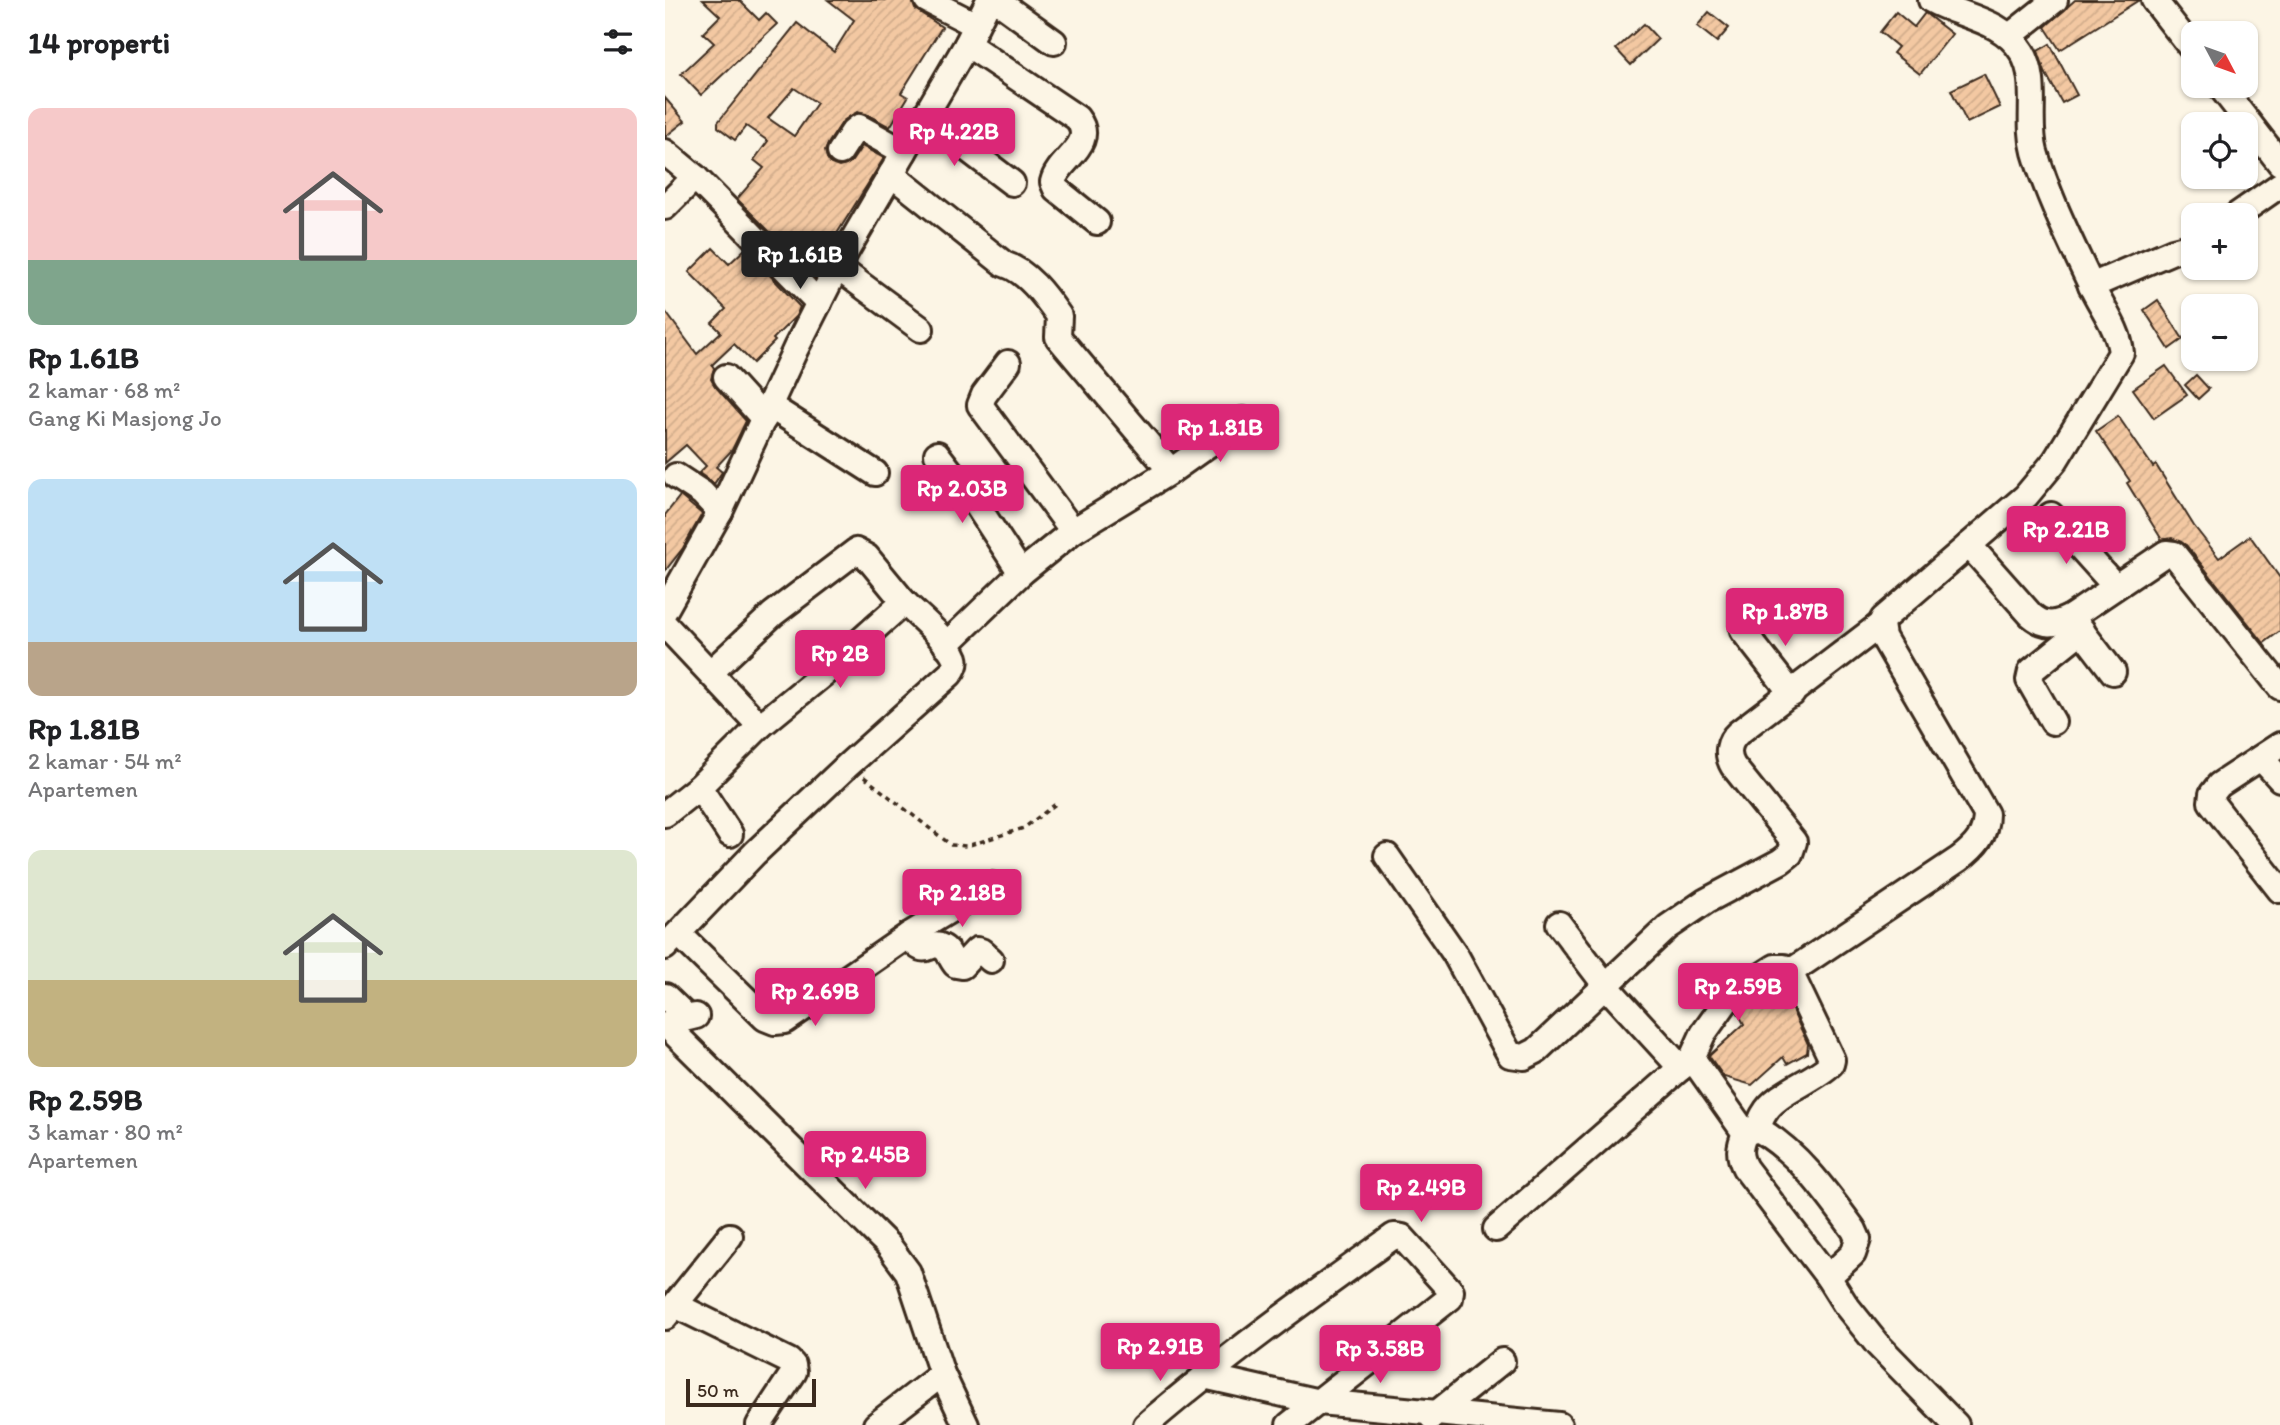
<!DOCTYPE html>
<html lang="id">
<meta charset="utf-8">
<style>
body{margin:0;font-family:Itim,sans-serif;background:#f6f6f6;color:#202124;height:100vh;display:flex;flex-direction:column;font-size:26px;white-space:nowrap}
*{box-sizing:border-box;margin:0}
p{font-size:23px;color:#757577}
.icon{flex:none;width:38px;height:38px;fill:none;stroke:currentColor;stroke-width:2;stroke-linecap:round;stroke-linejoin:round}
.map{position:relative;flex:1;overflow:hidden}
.drawer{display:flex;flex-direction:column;background:#fff;width:665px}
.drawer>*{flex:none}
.needle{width:46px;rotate:131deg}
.buttons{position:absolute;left:1516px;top:21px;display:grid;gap:14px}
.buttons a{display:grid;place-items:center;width:77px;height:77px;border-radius:14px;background:#fff;box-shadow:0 2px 5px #0004;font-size:35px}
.scale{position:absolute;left:21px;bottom:18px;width:130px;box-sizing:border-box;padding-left:7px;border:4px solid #3b2a1e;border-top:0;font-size:19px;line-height:24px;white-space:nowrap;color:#3b2a1e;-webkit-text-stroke:5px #fcf5e5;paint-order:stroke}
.price{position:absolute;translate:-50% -60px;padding:0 16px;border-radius:7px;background:#db2777;color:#fff;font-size:23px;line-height:46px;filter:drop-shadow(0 2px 4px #0008)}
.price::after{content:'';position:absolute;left:50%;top:42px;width:21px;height:16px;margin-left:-10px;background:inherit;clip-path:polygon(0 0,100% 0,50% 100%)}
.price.selected{background:#222;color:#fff}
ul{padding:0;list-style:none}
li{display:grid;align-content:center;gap:14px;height:371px;padding:0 28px}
li span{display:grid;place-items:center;height:217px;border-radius:14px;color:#555}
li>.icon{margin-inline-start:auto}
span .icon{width:126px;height:126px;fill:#fffc;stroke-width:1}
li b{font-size:30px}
h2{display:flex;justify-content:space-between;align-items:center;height:84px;padding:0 28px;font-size:30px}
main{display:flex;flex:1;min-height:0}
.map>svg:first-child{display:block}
.building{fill:url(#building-hatch);stroke:#3b2a1e;stroke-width:2;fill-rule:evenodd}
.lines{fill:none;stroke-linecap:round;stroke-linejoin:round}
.minor-casing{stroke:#3b2a1e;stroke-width:30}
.path{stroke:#3b2a1e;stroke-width:3.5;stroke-dasharray:5 5;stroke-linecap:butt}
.minor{stroke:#fcf5e5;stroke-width:24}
</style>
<main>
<section class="drawer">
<h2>14 properti<svg class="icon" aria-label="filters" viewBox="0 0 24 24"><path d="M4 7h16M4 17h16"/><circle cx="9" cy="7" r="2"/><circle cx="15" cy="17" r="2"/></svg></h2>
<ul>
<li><span style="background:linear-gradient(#f6c9c9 70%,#7fa58c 0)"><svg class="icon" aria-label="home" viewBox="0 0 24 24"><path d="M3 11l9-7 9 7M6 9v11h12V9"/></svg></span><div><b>Rp 1.61B</b><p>2 kamar · 68 m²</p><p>Gang Ki Masjong Jo</p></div></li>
<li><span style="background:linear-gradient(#bfe0f5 75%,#b9a48a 0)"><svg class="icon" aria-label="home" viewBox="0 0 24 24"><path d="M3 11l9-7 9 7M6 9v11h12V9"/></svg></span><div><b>Rp 1.81B</b><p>2 kamar · 54 m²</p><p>Apartemen</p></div></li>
<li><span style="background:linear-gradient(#dfe7d0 60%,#c2b280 0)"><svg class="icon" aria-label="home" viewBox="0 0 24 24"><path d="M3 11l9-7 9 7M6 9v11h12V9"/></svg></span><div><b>Rp 2.59B</b><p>3 kamar · 80 m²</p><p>Apartemen</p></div></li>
</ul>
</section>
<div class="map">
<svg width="1615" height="1425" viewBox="0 0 1615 1425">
<defs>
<pattern id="building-hatch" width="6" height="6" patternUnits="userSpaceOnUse" patternTransform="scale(1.75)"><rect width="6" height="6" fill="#f3c8a2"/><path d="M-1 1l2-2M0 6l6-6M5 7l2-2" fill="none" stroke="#d1ac8b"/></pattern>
</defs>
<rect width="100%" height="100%" fill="#fcf5e5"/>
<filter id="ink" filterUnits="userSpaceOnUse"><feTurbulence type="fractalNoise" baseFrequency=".0143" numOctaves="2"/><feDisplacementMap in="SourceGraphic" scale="14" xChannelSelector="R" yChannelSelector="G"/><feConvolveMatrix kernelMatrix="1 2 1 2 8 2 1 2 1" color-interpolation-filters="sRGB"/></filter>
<g filter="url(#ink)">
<g class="building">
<path d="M38,0H74L94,20L101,13L112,24L36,95L16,74L49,43L38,33L55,16Z"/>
<path d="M163,0H247L250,9L277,27L236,93L243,97L225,127L201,114L192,112L178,121L163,144L160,151L162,158L166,164L174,167L181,165L187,161L197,146L219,158L163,248L158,245L142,269L72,199L99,168L89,160L103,141L81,126L70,140L53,127V122L132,23L169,52L189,20ZM129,88L152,103L129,136L103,118Z"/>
<path d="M1410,0H1474L1395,50L1380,27Z"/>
<path d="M1044,12L1064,28L1052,42L1032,26Z"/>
<path d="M1231,12L1249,27L1260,13L1287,34L1255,74L1228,53L1233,47L1215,32Z"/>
<path d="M979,24L993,39L966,65L951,49Z"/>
<path d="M1385,44L1412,95L1397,103L1380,72L1373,51Z"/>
<path d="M1319,74L1335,107L1302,123L1286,90Z"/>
<path d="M0,98L20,121L0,137Z"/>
<path d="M48,248L64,264L80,249L135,307L131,316L108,339L110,341L88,363L69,344L47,365L49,368L46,379L50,386L81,421L67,450L51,467L57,472L49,484L34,473L41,466L21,445L0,463V311L32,354L56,332L47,323L61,309L24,272Z"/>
<path d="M1493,300L1518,339L1504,349L1479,310Z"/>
<path d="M1501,366L1522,395L1489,418L1468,389Z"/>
<path d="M1531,375L1544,389L1533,399L1520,385Z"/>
<path d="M1453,416L1488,467L1491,465L1529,526L1554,558L1585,536L1615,578V631L1599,643L1521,545L1507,538L1497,540L1462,483L1465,481L1431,431Z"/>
<path d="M15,496L37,514L18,548L0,571V515Z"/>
<path d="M1114,982L1143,1044L1142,1053L1122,1064L1118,1057L1087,1085L1059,1077L1044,1056L1079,1024L1072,1011L1075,1007Z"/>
</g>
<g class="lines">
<defs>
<g id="minor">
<path d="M262,0L311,25"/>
<path d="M331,0L389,42"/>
<path d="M1489,0L1528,50"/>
<path d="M1345,36L1390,0"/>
<path d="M302,44L412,118C433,145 393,159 388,182L391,189L432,222"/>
<path d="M1555,86L1615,163"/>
<path d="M259,116L347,183"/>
<path d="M0,152L30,177L154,303"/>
<path d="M175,152L188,132L194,127L239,152"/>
<path d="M226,174L339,264C362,271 380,296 394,316L393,337L506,471L408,531"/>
<path d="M0,207L30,177"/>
<path d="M1572,215L1615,185"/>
<path d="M172,267L256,329"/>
<path d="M1426,286L1508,251L1528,246"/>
<path d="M61,377L99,419"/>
<path d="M105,406L210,473"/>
<path d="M272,454L313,507L356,573"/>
<path d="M506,471L578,420"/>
<path d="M11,476L37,493L55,512"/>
<path d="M1386,515L1450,586"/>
<path d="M1304,545L1366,615C1380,627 1390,625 1406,617L1501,553L1509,554L1615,687"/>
<path d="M0,610L55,512L131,348L172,267L302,44L324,0"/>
<path d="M1406,617L1448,672"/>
<path d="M0,625L95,726L162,671L239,602L202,557L191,551L108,614L46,672"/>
<path d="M1078,631L1127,694"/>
<path d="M281,645L356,573L408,531L315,405L319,395L343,363"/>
<path d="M1388,722L1364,680L1366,671L1417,630"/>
<path d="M1615,745L1554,785L1547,794L1546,802L1615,890"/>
<path d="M1596,758L1615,779"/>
<path d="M34,787L65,834"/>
<path d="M0,814L34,787L95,726"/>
<path d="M722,856L790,954L845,1055L859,1057L871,1051L1003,927L1041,901L1116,861L1125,854L1129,842L1068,766C1061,754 1063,742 1073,733L1216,624"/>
<path d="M894,924L941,986L1016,1068"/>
<path d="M14,934L100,1018L110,1022L120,1021L244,935C261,962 263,939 277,947C284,950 286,960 291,965L297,966L312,950L316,951L326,960"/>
<path d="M244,935L326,885"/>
<path d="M0,947L90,853L183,765L285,674C289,669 292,664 290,658C283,640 253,616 239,602"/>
<path d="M0,996L23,1018L31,1016"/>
<path d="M0,1024L223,1245L243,1272L277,1374L301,1425"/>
<path d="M1027,1058L1038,1034L1065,996L1110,967H1119L1125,972"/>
<path d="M1093,1129C1095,1124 1096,1118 1099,1114C1110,1093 1149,1081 1166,1064L1167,1060L1125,972L1294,859C1311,846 1321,835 1321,814L1218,637L1216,624L1218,619L1361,496L1390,461L1456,353C1454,329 1436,307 1426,285C1406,242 1383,197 1370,152C1361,119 1375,82 1357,52C1337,19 1296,17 1266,0"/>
<path d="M1080,1133L1093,1129C1134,1153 1162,1193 1189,1230L1193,1239L1188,1254L1163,1277"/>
<path d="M831,1229L1027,1058L1080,1133C1074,1147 1073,1155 1080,1168L1163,1277L1180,1304L1212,1344L1291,1425"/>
<path d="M10,1305L124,1361L128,1365L129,1372L94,1425"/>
<path d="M0,1317L65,1236"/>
<path d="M539,1376L654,1402L772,1413L837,1361"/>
<path d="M767,1417L772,1413L894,1425"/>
<path d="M211,1425L277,1374"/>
<path d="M481,1425C560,1357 644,1297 729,1236L737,1237L786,1291L785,1298L624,1425"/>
</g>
</defs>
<use href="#minor" class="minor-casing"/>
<path class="path" d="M199,777L286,845L302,846L359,828L392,803"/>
<use href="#minor" class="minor"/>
</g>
</g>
</svg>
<div class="buttons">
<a><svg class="needle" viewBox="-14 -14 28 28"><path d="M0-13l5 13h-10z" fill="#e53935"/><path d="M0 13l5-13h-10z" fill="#757577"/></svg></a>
<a><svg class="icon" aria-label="locate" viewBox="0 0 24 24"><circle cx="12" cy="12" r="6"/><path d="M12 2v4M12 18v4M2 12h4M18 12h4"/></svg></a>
<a>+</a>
<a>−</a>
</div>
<div class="scale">50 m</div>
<b class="price" style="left:289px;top:168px">Rp 4.22B</b>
<b class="price selected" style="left:135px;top:291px">Rp 1.61B</b>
<b class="price" style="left:555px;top:464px">Rp 1.81B</b>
<b class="price" style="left:297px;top:525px">Rp 2.03B</b>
<b class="price" style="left:1401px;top:566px">Rp 2.21B</b>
<b class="price" style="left:1120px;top:648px">Rp 1.87B</b>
<b class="price" style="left:175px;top:690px">Rp 2B</b>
<b class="price" style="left:297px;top:929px">Rp 2.18B</b>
<b class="price" style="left:1073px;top:1023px">Rp 2.59B</b>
<b class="price" style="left:150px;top:1028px">Rp 2.69B</b>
<b class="price" style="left:200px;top:1191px">Rp 2.45B</b>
<b class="price" style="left:756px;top:1224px">Rp 2.49B</b>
<b class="price" style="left:495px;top:1383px">Rp 2.91B</b>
<b class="price" style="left:715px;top:1385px">Rp 3.58B</b>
</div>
</main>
